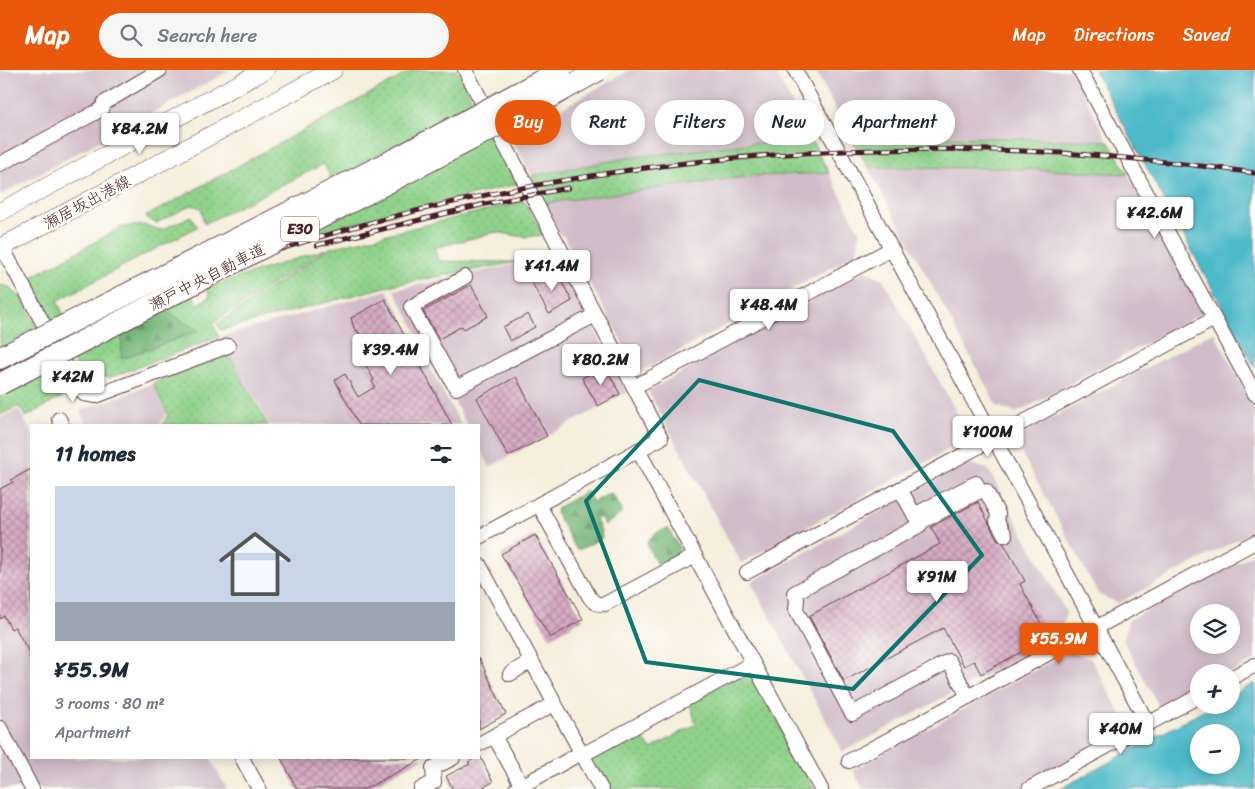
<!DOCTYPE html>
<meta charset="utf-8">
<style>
body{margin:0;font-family:Sriracha,"Klee One",sans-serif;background:#f6f6f7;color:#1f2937;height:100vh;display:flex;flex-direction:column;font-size:19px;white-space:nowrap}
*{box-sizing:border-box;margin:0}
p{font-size:16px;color:#747a83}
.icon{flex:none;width:28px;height:28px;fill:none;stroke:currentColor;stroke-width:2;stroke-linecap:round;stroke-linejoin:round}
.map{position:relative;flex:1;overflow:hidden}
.sheet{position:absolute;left:30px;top:354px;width:450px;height:335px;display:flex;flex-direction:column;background:#fff;border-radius:0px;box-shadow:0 2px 12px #0003}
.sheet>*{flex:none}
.banner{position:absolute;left:495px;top:30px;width:475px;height:45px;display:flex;gap:10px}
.buttons{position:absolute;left:1190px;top:534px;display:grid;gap:10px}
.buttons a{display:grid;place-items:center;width:50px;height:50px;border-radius:50%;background:#fff;box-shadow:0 2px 12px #0003;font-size:25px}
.price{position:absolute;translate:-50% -42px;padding:0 11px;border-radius:5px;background:#fff;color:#222;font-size:16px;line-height:32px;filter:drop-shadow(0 1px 2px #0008)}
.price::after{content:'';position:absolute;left:50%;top:30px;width:15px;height:11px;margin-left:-8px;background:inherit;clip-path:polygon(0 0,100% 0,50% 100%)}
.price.selected{background:#ea580c;color:#fff}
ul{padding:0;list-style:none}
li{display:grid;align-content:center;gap:10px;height:265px;padding:0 25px}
li span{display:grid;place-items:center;height:155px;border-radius:0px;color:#555}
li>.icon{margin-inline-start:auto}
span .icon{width:90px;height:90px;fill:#fffc;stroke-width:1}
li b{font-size:21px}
h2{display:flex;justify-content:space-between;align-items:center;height:60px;padding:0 25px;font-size:21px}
.pill{padding:0 18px;border-radius:22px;background:#fff;box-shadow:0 2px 12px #0003;font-size:18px;line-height:45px}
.pill.selected{background:#ea580c;color:#fff}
header{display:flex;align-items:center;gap:30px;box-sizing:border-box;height:70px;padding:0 25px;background:#ea580c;color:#fff}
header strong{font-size:24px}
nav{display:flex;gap:28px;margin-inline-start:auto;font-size:18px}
.search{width:350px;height:45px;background:#f6f6f7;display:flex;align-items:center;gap:12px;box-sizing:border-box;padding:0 18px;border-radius:28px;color:#747a83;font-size:19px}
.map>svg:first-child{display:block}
.industrial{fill:#d1bdc9;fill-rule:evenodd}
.grass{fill:url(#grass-dots);stroke:#6c785b}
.forest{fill:url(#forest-firs);stroke:#5e6a51}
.water{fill:#4ebac9;stroke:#4c6c7a;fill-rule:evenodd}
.building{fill:url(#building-cross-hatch)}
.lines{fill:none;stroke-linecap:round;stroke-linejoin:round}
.minor-casing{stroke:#643e46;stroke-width:16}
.major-casing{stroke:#643e46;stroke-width:19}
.minor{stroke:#fff;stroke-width:14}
.major{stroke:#fff;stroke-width:18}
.rail-casing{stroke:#4a1f2b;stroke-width:5}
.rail{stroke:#fdfcf7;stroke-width:3;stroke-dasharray:9;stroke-linecap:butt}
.highway-bridge-casing{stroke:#643e46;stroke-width:23;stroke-linecap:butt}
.highway-bridge{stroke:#fff;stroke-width:21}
.marked{fill:none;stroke:#0f766e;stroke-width:4;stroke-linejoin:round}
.labels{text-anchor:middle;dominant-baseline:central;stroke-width:5;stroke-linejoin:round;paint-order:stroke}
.shield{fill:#fdfcf7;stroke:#806168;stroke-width:1}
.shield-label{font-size:15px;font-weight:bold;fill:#4a1f2b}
.street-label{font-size:16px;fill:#4a1f2b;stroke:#fdfcf7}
</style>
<header>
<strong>Map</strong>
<div class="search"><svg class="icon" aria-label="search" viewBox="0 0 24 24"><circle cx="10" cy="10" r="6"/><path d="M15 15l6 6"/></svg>Search here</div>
<nav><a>Map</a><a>Directions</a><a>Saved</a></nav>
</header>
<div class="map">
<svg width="1255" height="719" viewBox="0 0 1255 719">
<defs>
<pattern id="grass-dots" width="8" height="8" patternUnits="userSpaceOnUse" patternTransform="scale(1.25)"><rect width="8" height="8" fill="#8fd28b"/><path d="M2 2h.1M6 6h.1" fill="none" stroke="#7db478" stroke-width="1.8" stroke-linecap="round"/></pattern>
<pattern id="forest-firs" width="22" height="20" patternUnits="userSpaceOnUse" patternTransform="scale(1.25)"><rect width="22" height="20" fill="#73b477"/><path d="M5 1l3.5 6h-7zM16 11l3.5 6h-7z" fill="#609262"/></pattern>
<pattern id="building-cross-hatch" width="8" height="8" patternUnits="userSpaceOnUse" patternTransform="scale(1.25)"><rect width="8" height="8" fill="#d7acc5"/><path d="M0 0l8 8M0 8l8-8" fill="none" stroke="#b08ba0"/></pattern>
</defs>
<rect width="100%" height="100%" fill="#fdfcf7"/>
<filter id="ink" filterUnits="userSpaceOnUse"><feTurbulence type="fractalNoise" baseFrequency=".02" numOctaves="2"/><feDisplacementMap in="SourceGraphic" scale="10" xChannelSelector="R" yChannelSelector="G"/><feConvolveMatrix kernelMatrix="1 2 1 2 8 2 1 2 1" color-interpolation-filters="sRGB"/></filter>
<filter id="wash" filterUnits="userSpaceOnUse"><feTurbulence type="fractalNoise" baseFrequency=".0096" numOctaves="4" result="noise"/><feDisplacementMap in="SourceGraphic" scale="20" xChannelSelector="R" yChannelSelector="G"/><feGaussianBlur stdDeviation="1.12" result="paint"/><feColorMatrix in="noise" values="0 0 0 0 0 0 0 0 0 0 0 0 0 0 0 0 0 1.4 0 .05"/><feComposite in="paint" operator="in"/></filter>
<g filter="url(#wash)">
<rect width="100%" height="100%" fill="#f5efdd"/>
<g class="industrial">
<path d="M0,0H231L0,125Z"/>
<path d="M630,0H774L811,69L747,74L627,88L532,106L511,67Z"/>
<path d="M815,0H1071L1108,71L1000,68L850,66Z"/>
<path d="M868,97L1001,98L1128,104L1203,243L1016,343L997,336Z"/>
<path d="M829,103L860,163L856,184L639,303L564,166L560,165L544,133L752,106Z"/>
<path d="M555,186L628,322L490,397L479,376V355H467L394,220Z"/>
<path d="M865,201L883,209L963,354L959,374L741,493L648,321Z"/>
<path d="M387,220L461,355H270L220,267Z"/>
<path d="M1214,262L1255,340V460L1119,533L1099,525L1021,382L1025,362Z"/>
<path d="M153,314L166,344L159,355H88L80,341Z"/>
<path d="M18,339L31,362V688H210L227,719H0V348Z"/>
<path d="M968,393L988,399L1066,542L1061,564L843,682L751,512Z"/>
<path d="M1255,483V590L1231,603L1199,602V620L1161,640L1123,570L1129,550ZM1199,542H1231V575H1199Z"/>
<path d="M1070,581L1091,589L1129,659L1019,719H863L853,700Z"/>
</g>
<g class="grass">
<path d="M413,0H457L517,114L289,170L347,140L324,94L204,154L201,138L192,135L156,153L145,147Z"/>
<path d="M850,66L1000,68L1108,71L1128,104L1001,98L868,97Z"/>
<path d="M811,69L829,103L752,106L544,133L532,106L627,88L747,74Z"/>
<path d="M524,131L544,165L523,167L496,162L434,178L439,191L517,192L393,215L221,260L217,254L330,178Z"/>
<path d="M191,146L197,157L57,231L82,282L193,225L197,234L210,227L206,218L326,179L213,253L219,267L109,308L78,299L30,208L122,157L144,155L161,160Z"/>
<path d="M0,215L10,217L22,229L71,322L26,347L19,336L0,345Z"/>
<path d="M229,285L268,355H162L168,345L153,313Z"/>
<path d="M749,599L814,719H607L590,688L637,660L651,679L696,654L690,633Z"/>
</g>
<g class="forest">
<path d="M165,240L199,261L121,289L122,261Z"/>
<path d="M587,421L593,432L609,424L613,425L622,440V443L605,455L600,447L596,449L601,461L602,468L581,479H576L556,443L557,438Z"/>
<path d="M668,458L679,477V485L660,494L656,493L648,477L647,471L656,463Z"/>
</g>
<g class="water">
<path d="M1094,0H1255V298Z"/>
<path d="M1255,613V719H1060L1214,635H1231V626ZM1199,662H1231V695H1199Z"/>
</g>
<g id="blocks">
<g class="building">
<path d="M555,199L572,231L549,244L532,213Z"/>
<path d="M471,215L488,246L464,259L462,256L439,269L423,241Z"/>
<path d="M385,229L452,355H359L335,310L345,304L358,327L375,317L372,311L374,310L358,281L366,276L357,260L355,261L351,248Z"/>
<path d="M528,244L535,257L510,271L503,257Z"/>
<path d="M605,296L620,324L598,336L582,308Z"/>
<path d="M516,307L547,366L508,386L477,328Z"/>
<path d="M31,399V586L15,557L11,559L4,546L0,549V419L13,412L11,410Z"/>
<path d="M978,432L997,469L1004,474L1025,511L1020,514L1048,567L981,604L974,591L964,596L943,558L844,611L809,546L940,474L931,457Z"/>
<path d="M535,465L583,549L550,568L501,484Z"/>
<path d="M479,588L506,644L479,659Z"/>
<path d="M480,686L493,712L480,719H453L446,706L470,694L468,692Z"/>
<path d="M281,688H424L365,719H297Z"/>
</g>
</g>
</g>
<g filter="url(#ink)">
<use href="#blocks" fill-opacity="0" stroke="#643e46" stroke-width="1"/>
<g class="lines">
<defs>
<g id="minor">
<path d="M465,0L661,368L479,467"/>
<path d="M795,0L1148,654"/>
<path d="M1080,0L1255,324"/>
<path d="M0,94L102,39L104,33L160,0"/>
<path d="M2,177L78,318L84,324L96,326L228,276"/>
<path d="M465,207L411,237L456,318L595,245"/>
<path d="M634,317L891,179"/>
<path d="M59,349L62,355"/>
<path d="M638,380L821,719"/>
<path d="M900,419L920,455L794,523L797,529L796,540L852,644L949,591L968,627"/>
<path d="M980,421H986L998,444L997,451L1005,465"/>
<path d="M539,435L589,526C593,533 597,535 605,534L695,486"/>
<path d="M914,445L976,413L980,421L919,453"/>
<path d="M479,494L601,719"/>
<path d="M747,502L1214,249"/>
<path d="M510,604L531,591"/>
<path d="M1231,608L1255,595"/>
<path d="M0,658L32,719"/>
<path d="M494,666L522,716"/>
<path d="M479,674L554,634"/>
<path d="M582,685L753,593"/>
<path d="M242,688L259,719"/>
<path d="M849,691L1255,472"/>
<path d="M421,719L434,712L433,698L453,688"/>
<path d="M516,719L581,683"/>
<path d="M1029,719L1199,626"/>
</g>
<g id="major">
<path d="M0,142L265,0"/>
<path d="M0,178L333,0"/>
</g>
</defs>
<use href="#minor" class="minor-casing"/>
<use href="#major" class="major-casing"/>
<use href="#minor" class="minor"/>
<use href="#major" class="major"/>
<defs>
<g id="rail">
<path d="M317,175L485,134L568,118"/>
<path d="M0,298C73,260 147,225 225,198C466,112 734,73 990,80C1079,82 1167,91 1255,103"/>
</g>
</defs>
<use href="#rail" class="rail-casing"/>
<use href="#rail" class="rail"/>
<defs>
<g id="highway-bridge">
<path d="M0,288L395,89L561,0"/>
<path d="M0,314L520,44L599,0"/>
</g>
</defs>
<use href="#highway-bridge" class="highway-bridge-casing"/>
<use href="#highway-bridge" class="highway-bridge"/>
</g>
</g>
<path class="marked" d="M699,310L893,361L982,485L853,619L646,592L586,431Z"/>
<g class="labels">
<rect class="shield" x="281" y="146.5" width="38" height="25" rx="4"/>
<g class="shield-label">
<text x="300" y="159">E30</text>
</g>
<g class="street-label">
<text transform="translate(87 132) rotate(-28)">瀬居坂出港線</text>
<text transform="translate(207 207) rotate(-27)">瀬戸中央自動車道</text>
</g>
</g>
</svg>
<div class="buttons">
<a><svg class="icon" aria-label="layers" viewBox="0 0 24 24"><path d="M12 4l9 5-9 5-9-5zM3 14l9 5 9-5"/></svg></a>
<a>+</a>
<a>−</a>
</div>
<b class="price" style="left:140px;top:85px">¥84.2M</b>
<b class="price" style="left:1155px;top:169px">¥42.6M</b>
<b class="price" style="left:552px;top:222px">¥41.4M</b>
<b class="price" style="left:769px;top:261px">¥48.4M</b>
<b class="price" style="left:391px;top:306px">¥39.4M</b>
<b class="price" style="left:601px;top:316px">¥80.2M</b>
<b class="price" style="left:73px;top:333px">¥42M</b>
<b class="price" style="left:988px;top:388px">¥100M</b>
<b class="price" style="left:937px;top:533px">¥91M</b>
<b class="price selected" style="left:1059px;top:595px">¥55.9M</b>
<b class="price" style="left:1121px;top:685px">¥40M</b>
<div class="banner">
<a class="pill selected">Buy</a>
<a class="pill">Rent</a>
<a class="pill">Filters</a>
<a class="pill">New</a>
<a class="pill">Apartment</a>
</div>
<section class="sheet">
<h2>11 homes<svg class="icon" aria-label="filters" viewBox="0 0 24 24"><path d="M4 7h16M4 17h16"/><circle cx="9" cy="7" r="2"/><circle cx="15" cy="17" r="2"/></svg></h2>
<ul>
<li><span style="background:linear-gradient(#c9d6e8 75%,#9aa5b1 0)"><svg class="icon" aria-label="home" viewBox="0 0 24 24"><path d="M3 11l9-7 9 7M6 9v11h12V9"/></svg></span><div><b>¥55.9M</b><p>3 rooms · 80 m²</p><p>Apartment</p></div></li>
</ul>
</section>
</div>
